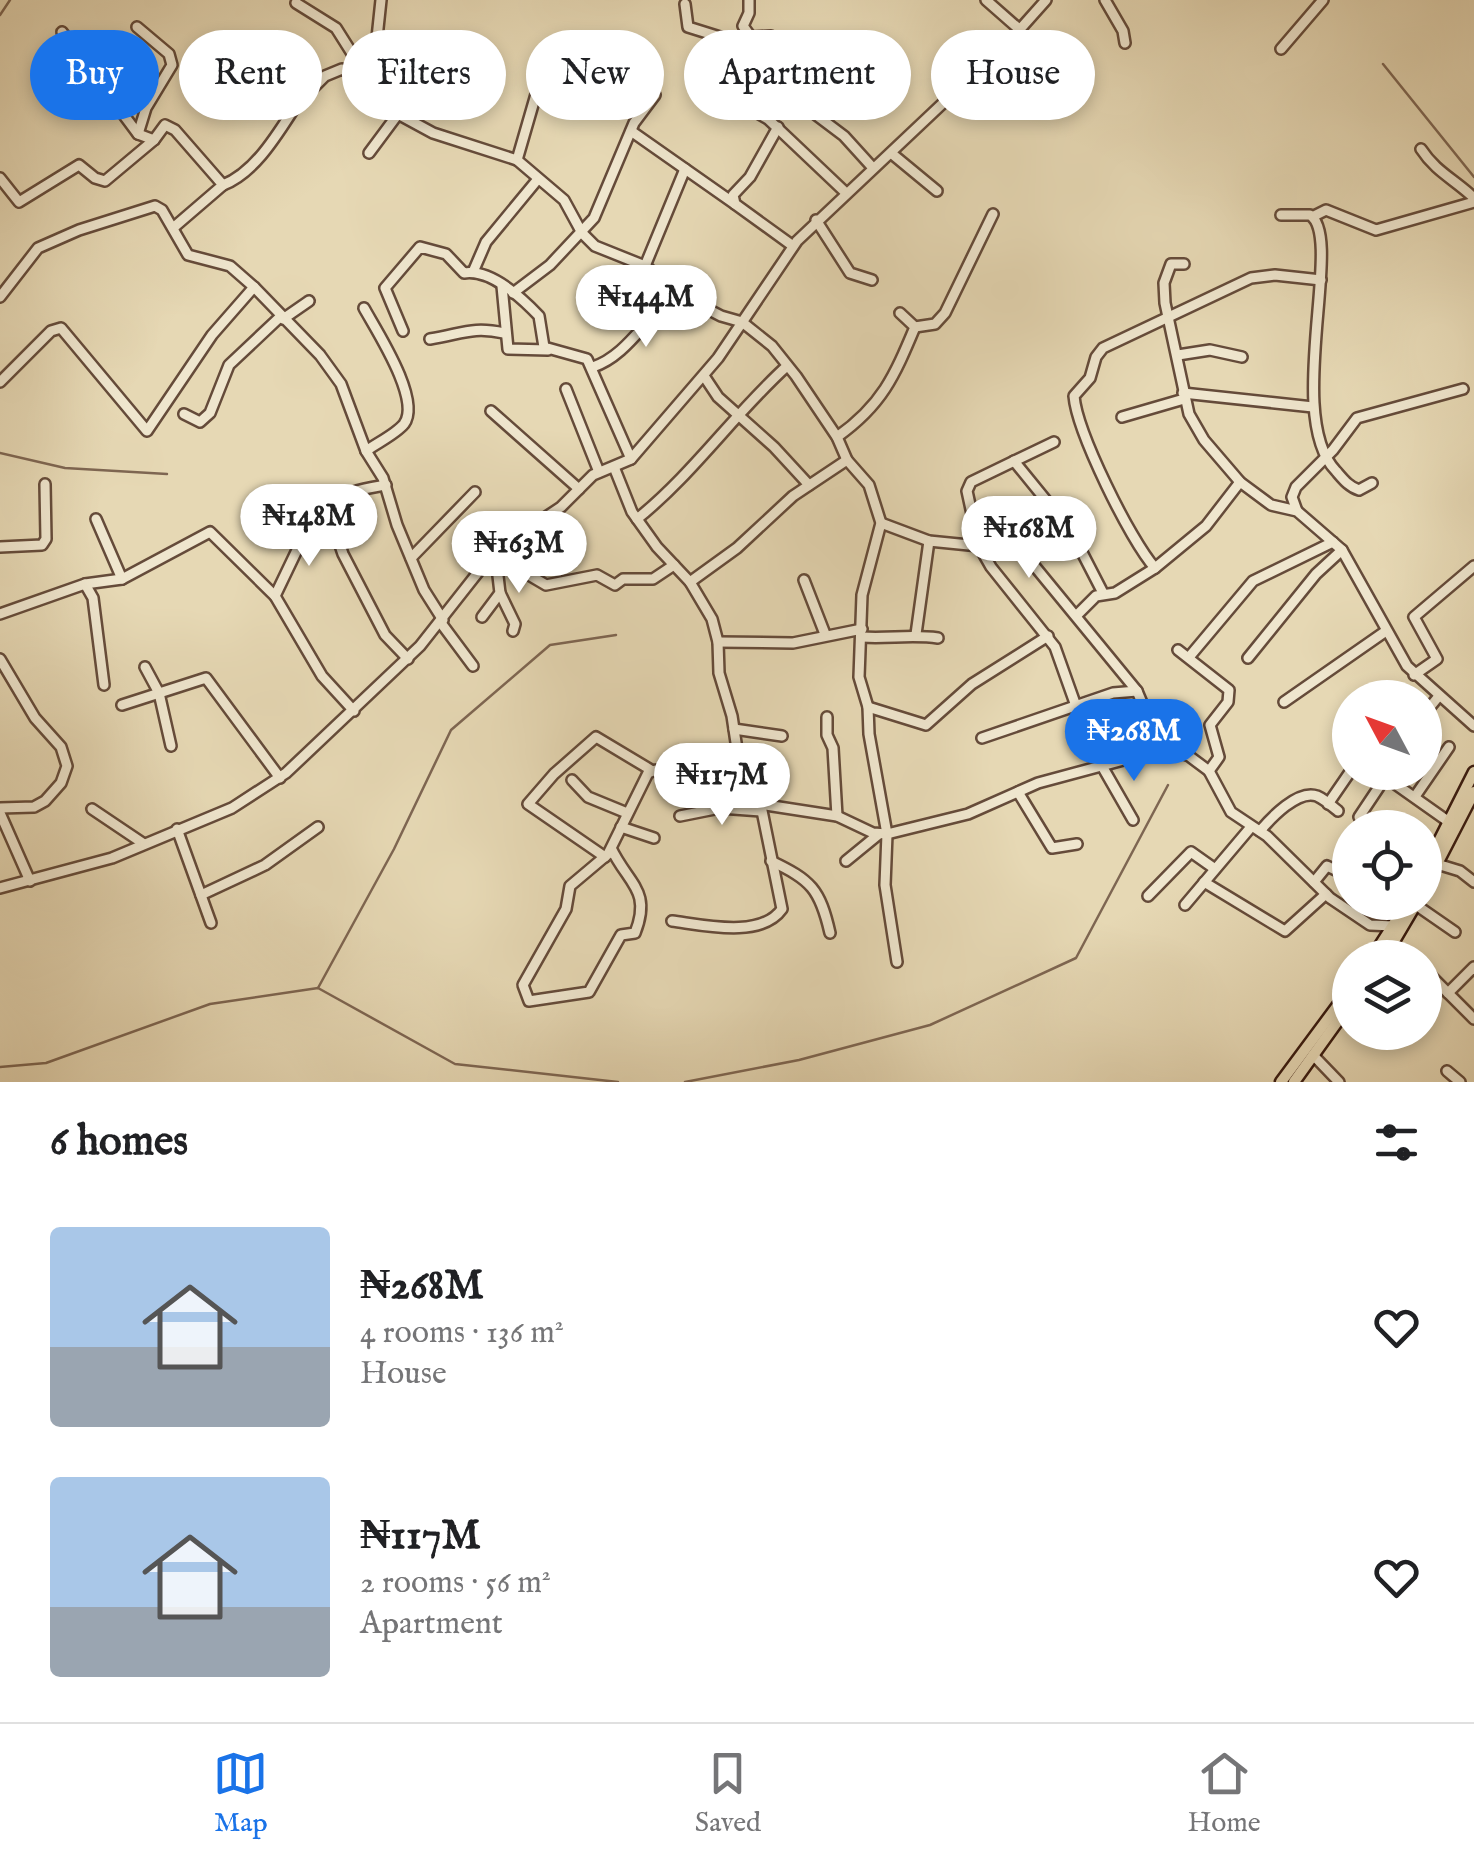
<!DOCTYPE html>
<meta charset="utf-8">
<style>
body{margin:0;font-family:"IM FELL English",serif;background:#f2f2f2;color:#202124;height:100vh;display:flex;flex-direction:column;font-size:38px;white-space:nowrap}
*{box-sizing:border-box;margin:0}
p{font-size:32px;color:#757577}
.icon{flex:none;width:55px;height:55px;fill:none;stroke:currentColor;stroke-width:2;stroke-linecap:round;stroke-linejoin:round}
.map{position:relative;height:1082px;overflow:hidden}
.details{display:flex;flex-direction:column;background:#fff;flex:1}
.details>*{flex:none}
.top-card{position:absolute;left:30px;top:30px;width:1415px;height:90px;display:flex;gap:20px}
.needle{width:65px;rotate:311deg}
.controls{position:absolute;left:1332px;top:680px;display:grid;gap:20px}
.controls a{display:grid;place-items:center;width:110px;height:110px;border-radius:50%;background:#fff;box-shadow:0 5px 15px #0003;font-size:50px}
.price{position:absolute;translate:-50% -85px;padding:0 22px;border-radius:35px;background:#fff;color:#222;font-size:32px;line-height:65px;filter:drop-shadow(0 2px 5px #0008)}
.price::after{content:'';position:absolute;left:50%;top:60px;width:30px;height:22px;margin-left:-15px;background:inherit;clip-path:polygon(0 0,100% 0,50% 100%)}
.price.current{background:#1a73e8;color:#fff}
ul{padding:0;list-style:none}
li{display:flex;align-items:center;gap:30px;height:250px;padding:0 50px}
li span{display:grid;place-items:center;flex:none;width:280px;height:200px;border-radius:10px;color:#555}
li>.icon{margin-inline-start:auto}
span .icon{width:120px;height:120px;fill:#fffc;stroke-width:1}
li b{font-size:42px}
h2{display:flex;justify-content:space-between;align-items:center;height:120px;padding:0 50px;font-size:42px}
.pill{padding:0 35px;border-radius:45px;background:#fff;box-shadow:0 5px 15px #0003;font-size:35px;line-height:90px}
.pill.current{background:#1a73e8;color:#fff}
.dock{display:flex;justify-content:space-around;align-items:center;height:140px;border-top:2px solid #e0e0e0;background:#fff;font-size:28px;color:#757577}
.dock a{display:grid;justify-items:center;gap:5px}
.dock .current{color:#1a73e8}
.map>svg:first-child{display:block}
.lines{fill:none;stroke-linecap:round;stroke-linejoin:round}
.stream{stroke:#7e6652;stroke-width:2.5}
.minor-casing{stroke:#654b3a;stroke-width:14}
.major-casing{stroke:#3a1c11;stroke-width:15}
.minor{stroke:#efe6ce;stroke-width:9}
.major{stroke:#e6d8b4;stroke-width:10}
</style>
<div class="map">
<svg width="1474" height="1082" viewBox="0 0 1474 1082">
<rect width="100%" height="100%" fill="#e6d8b4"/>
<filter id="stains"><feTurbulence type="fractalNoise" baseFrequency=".002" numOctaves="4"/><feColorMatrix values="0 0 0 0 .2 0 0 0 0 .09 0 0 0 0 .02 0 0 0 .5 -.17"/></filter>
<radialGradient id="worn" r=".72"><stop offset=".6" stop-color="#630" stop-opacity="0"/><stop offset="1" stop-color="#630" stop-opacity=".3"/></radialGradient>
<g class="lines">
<g class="stream">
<path d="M0,15L10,0"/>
<path d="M1383,64L1474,177"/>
<path d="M0,453L65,468L167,474"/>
<path d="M318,988L394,849L451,730L550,645L616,635"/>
<path d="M0,1067L46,1063L210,1004L318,988L455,1064L618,1082"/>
<path d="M685,1082L799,1060L930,1025L1076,958L1168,785"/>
</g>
<defs>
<g id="minor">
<path d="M749,0V13L743,26L751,37L771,36L782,45L779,87L844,136L873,168"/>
<path d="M986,0L1019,29"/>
<path d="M1105,0L1123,31L1125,43"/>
<path d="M296,3L336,28L372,85L381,0"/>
<path d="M685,4L688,27L720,37L724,42L710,78L714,88L768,119L845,192"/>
<path d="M137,27L169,54L172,65L146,108L138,134"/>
<path d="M62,32L138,134L154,140"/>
<path d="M1281,49L1323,0"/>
<path d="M226,84L252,85L297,104L325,76L342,69L372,85L398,114L433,133L517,160L564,200L582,233L595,246L645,266L692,301L721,316L742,322L772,346L796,376L837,437L847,460L869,485L881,523L862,595L859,677L868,707L869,734L887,834L885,885L897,962"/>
<path d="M778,127L750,177L733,195L735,204L793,246"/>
<path d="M631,131L735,204"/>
<path d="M1421,149C1436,172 1454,179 1474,198"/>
<path d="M369,153L398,114"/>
<path d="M891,153L937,191"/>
<path d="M517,160L539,84"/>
<path d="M0,178L19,202L79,165L95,178L105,181L154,140L165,125L175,130L223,185L173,228"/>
<path d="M223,185C256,172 278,133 297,104"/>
<path d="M1281,215H1310C1345,237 1283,416 1336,471C1343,479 1349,487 1359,490L1372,483"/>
<path d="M1314,216L1326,210L1376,230L1474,202"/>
<path d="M816,220L850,273L872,280"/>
<path d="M1184,264H1171L1164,283L1165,303L1189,414L1204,440L1240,482L1271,505L1297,511L1342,550L1407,666L1474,726"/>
<path d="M645,266L685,169"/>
<path d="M473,272L486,242L538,179"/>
<path d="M502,286L508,349L548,350"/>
<path d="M513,293L550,265L594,218L634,123L655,95"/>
<path d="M0,297L38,248L79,230L155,206L162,210L188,255L230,266L254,287"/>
<path d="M364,308C376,330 422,400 404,424C396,434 377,443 366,451"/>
<path d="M283,319L309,301"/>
<path d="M915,327L935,324L945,313L993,214"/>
<path d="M403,331L385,288L420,247L446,254L464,273C490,269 521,297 539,316L544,347L587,359L631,459"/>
<path d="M430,339C462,334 472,326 504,333"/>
<path d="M1178,355L1210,350L1242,357"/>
<path d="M593,367C629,355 647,314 680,292"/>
<path d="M704,376L718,397L774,447L809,485"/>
<path d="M0,382L51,331L61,328L147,431L212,335L254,287L320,355L341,384L366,451L383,478L397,525L424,590L443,620"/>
<path d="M566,389L599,472"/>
<path d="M1183,393L1313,407"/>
<path d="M491,411L579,489"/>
<path d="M184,414L200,422L210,413L229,365L280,317"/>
<path d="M1122,417L1184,399"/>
<path d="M837,437C882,405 894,377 915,327L900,313"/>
<path d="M1054,442L971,482L967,491L979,546L991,567L1055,647L1076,706"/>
<path d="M1014,461L1071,531L1103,593"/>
<path d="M614,467L632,512L657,547L690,582L712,619L718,642L719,673L732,716L740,769L748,788L766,805L837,816L873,833L887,834L968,814L1038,783L1168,748L1189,756L1209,771L1231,812L1267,836L1330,898L1370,925L1394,926"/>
<path d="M1240,482L1206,526L1155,568C1130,540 1077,432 1074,396L1090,378L1096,357L1103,348L1251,278L1275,275L1321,280"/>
<path d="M328,510C344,491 362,489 386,485"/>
<path d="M1297,511L1292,497L1296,487L1333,450L1357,418L1463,389"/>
<path d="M96,519L122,579"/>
<path d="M637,519C693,474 734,414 787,366"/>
<path d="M881,523L929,541L979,546"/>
<path d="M974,529L993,516L1002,517L1032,563L1137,691L1161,748"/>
<path d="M516,543L529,575L546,585L597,575L615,585L623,579H653L674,565"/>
<path d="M0,547L42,545L46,539L45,484"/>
<path d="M411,558L475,492"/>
<path d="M804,580L825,634"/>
<path d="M690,582L737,548L793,496L847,460"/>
<path d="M85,584L93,598L104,685"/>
<path d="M500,593L515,624L513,631"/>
<path d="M275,596L309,525L322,510H328L343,554L385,635L408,659"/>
<path d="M0,614L85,584L122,579L210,532L275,596L322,676L354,711"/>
<path d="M1077,615L1096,596L1115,593L1155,568"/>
<path d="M482,617L500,593L496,559"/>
<path d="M441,623L473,666"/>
<path d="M916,634L929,541"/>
<path d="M862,637C888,639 911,634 938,638"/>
<path d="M718,642L793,643L862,629"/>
<path d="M1178,650L1229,690L1228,702L1210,725L1219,757L1209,771"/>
<path d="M1190,656L1253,581L1333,542"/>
<path d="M1248,658L1316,574L1342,550"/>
<path d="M0,659L35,718L61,747L67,766L61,783L45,801L34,807L0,808"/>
<path d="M145,667L159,693L171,746"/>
<path d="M1414,675L1437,659L1414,617L1474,566"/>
<path d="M1284,702L1386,631"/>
<path d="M122,705L206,678L280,778"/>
<path d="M868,707L926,725L972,684L1048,636"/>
<path d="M1425,713L1439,696"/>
<path d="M827,717V735L833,748L837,816"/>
<path d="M734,729L782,736"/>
<path d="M982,738L1113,693L1137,691"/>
<path d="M1102,766L1133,820"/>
<path d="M572,780L588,797L627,813"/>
<path d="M1018,792L1052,848L1077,844"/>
<path d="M1416,795L1449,747"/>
<path d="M1328,804L1350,772"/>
<path d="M92,809L144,844"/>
<path d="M0,813L30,881"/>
<path d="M680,816L720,808L761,811"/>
<path d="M1359,817L1381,784L1391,781L1449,822"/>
<path d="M621,827L654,838"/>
<path d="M177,829L211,923"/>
<path d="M1260,831C1271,818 1298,789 1317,796C1324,799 1332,806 1338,811"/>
<path d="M611,848C628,884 652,890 635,933L621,935L589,992L529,1001L523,985L566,909L570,886L608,854L648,773L656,770L679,781L746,784"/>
<path d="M605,857L528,804L554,774L596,737L651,770"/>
<path d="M771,861C811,880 820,889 830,933"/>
<path d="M846,861L879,834"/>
<path d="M1437,864L1460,871L1474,882"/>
<path d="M1204,882L1285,931L1326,894"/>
<path d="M1314,882L1327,866L1350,877"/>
<path d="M0,888L112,858L232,808L286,773L420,646L483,566L511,550L519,535L561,507L593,475L631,459L718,358L797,241L1013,37L1046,0"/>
<path d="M201,895L265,865L318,827"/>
<path d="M1148,896L1191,852L1215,869"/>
<path d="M1185,905L1251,827"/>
<path d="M1416,905L1455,932"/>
<path d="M672,921C703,925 761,939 782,909L760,801"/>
<path d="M1393,944L1410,958"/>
<path d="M1425,970L1474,1019"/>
<path d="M1448,993L1474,967"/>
<path d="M1313,1055L1339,1082"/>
<path d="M1447,1071L1460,1082"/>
</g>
<g id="major">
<path d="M1425,869L1474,772"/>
<path d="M1425,887L1474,792"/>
<path d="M1372,958L1408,902"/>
<path d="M1384,958L1417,902"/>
<path d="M1281,1082L1350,989"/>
<path d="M1294,1082L1350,1004"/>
</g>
</defs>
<use href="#minor" class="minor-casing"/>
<use href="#major" class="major-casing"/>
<use href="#minor" class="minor"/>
<use href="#major" class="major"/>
</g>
<rect width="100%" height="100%" filter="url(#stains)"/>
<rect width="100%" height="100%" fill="url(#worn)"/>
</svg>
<div class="controls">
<a><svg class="needle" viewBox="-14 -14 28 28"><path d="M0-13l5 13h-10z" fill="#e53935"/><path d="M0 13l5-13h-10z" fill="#757577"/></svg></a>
<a><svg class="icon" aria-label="locate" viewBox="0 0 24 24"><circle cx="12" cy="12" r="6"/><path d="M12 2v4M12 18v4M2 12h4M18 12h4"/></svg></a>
<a><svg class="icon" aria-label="layers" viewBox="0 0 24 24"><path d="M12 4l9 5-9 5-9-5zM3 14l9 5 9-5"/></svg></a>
</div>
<b class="price" style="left:646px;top:350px">₦144M</b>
<b class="price" style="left:309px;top:569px">₦148M</b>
<b class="price" style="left:1029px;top:581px">₦168M</b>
<b class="price" style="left:519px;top:596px">₦163M</b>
<b class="price current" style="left:1134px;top:784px">₦268M</b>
<b class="price" style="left:722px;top:828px">₦117M</b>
<div class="top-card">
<a class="pill current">Buy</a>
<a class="pill">Rent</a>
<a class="pill">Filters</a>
<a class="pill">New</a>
<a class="pill">Apartment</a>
<a class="pill">House</a>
</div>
</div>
<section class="details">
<h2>6 homes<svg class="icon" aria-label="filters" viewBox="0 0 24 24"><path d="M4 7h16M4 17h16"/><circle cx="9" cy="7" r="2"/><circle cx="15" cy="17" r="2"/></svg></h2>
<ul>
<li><span style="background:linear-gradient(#a9c7e8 60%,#9aa5b1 0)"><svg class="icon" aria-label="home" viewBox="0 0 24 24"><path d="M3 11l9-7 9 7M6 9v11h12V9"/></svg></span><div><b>₦268M</b><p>4 rooms · 136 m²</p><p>House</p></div><svg class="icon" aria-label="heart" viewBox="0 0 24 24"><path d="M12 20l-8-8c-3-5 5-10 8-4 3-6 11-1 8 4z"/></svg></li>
<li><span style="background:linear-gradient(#a9c7e8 65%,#9aa5b1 0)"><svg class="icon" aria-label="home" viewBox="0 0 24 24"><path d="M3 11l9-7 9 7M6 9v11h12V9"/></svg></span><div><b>₦117M</b><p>2 rooms · 56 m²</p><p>Apartment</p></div><svg class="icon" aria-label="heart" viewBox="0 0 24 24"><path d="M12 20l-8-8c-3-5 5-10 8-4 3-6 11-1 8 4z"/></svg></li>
</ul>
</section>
<nav class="dock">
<a class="current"><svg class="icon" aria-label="map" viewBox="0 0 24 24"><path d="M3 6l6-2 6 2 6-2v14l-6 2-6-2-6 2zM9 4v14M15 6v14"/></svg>Map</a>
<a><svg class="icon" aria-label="saved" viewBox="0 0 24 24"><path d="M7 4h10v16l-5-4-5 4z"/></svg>Saved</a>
<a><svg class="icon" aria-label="home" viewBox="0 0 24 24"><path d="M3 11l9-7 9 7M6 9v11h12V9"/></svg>Home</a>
</nav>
